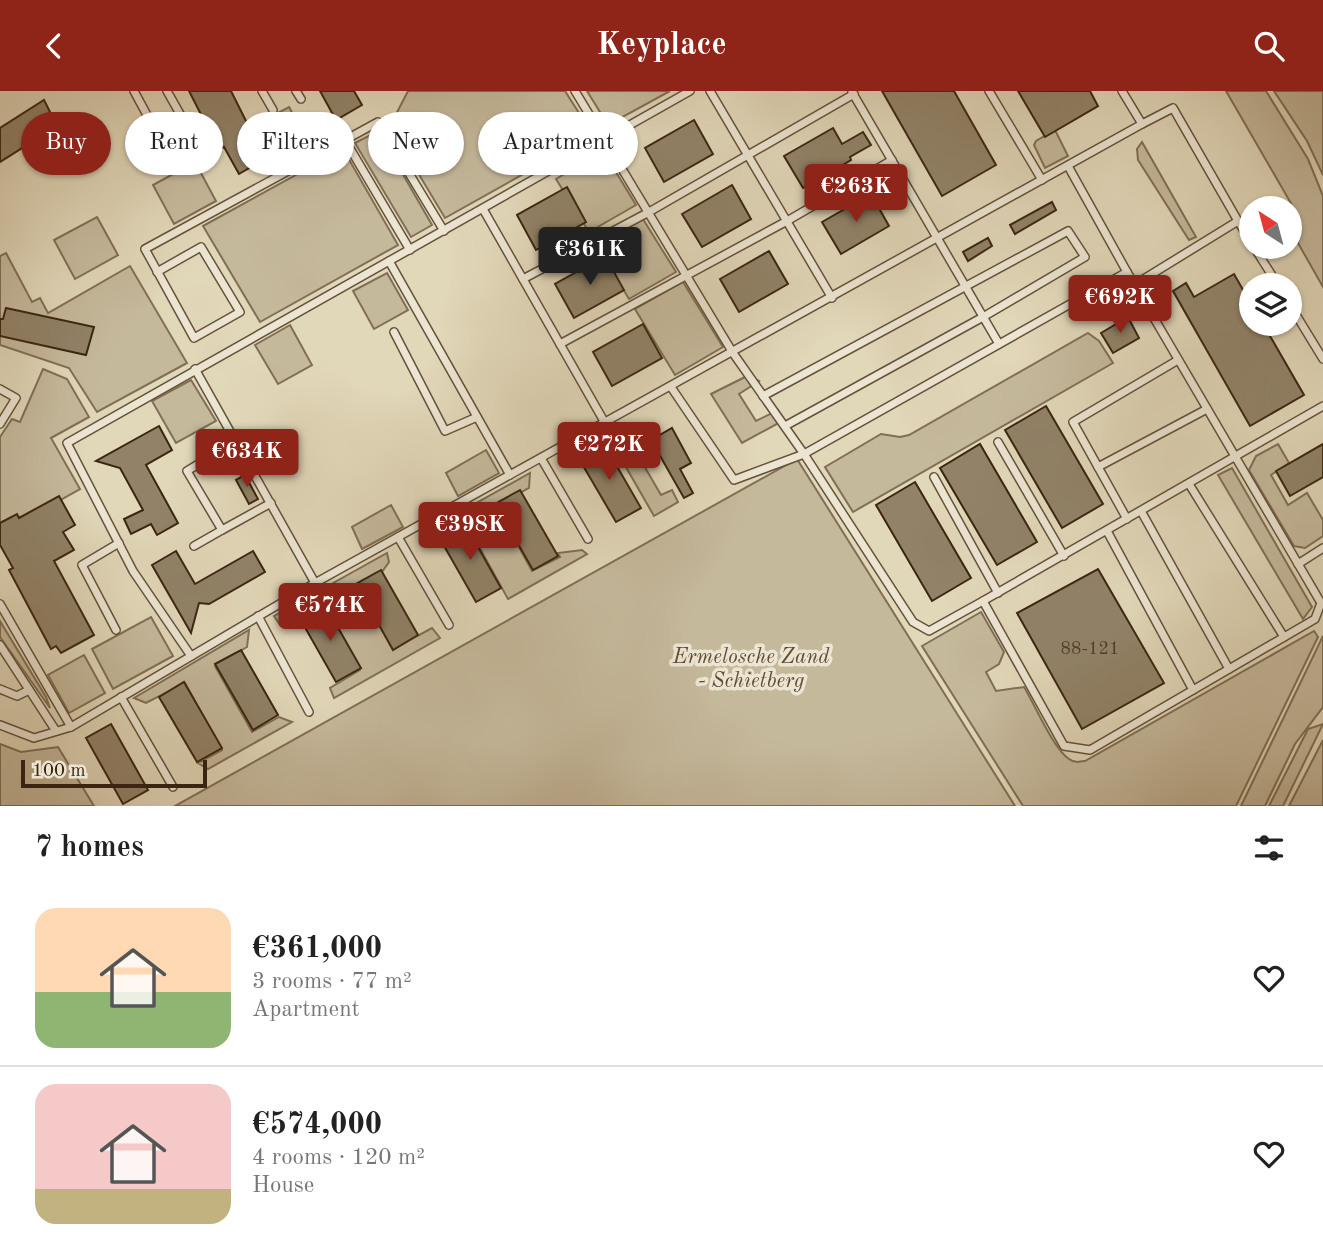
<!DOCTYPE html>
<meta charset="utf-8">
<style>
body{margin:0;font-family:"Old Standard TT",serif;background:#f6f6f6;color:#222;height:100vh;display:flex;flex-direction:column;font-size:26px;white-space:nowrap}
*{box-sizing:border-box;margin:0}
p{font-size:23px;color:#767676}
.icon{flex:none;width:38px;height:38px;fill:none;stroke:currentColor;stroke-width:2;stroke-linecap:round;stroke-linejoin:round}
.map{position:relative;height:715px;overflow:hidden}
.panel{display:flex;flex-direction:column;background:#fff;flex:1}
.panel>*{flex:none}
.top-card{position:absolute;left:21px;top:21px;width:700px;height:63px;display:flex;gap:14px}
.needle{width:46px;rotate:324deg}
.fabs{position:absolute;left:1239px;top:105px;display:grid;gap:14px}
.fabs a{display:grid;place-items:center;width:63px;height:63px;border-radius:50%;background:#fff;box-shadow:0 2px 5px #0004;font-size:35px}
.scale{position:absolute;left:21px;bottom:18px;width:186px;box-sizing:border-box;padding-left:7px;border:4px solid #3b2511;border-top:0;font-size:19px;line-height:24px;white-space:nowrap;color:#3b2511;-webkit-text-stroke:5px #ece5d2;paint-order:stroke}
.price{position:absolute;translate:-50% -60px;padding:0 16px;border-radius:7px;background:#8f2418;color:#fff;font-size:23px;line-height:46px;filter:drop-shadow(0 2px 4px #0008)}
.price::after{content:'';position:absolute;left:50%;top:42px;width:21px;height:16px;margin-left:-10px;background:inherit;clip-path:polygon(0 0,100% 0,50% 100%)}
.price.on{background:#222;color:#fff}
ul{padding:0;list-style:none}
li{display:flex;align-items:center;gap:21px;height:175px;padding:0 35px}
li+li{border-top:2px solid #e0e0e0}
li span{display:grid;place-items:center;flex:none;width:196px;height:140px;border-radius:21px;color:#555}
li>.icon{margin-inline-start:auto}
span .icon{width:84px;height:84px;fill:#fffc;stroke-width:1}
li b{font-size:30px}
h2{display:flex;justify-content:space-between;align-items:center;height:84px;padding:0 35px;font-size:30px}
.tag{padding:0 24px;border-radius:32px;background:#fff;box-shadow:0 2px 5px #0004;font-size:24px;line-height:63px}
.tag.on{background:#8f2418;color:#fff}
header{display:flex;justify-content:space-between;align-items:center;height:91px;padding:0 35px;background:#8f2418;color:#fff;font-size:32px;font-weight:700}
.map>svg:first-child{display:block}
.green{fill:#c5b99c;stroke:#806f56;stroke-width:2}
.building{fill:#918268;stroke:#3b2511;stroke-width:2}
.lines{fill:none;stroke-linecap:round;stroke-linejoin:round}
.service-casing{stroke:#64523b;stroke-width:10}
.service{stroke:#ece5d2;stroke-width:7}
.labels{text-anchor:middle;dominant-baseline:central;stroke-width:7;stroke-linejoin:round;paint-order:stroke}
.number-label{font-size:18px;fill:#503c27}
.park-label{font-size:21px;font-style:italic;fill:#5e4a34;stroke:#ece5d2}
</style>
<header><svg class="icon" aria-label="back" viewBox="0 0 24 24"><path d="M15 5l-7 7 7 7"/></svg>Keyplace<svg class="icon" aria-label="search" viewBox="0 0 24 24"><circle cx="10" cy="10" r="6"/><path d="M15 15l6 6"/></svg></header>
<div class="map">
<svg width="1323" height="715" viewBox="0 0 1323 715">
<rect width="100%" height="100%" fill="#e1d7b9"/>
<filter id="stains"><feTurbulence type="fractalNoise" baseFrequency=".00286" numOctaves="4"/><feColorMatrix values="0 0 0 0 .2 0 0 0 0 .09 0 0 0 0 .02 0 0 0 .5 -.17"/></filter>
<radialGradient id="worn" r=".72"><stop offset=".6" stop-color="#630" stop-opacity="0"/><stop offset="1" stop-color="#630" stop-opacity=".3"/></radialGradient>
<g class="green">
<path d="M408,0H565L593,44L445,127L390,35Z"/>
<path d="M587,0H670L608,34Z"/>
<path d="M1226,0H1266L1308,68L1323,105V196L1290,138V126L1296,121Z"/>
<path d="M1274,0H1323V84L1307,50Z"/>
<path d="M289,16L312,57L267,82L244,40Z"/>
<path d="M1055,39L1068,65L1045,77L1034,54L1036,50Z"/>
<path d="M378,40L432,134L411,146L355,52Z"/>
<path d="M1142,51L1196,146L1189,149L1138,69L1137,58Z"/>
<path d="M343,58L398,154L260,231L203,135Z"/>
<path d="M603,60L636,114L589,141L556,88Z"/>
<path d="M195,71L216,110L174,133L153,94Z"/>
<path d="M641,125L676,181L629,208L595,152Z"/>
<path d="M97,126L118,164L75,188L54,149Z"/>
<path d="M6,162L32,211L40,207L48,222L130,175L187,272L97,321L69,277L0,254V165Z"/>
<path d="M387,182L408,219L374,238L353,200Z"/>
<path d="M683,191L723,256L675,284L635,218Z"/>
<path d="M290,234L312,274L278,293L255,254Z"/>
<path d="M1088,242L1099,250L1113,272L853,421L825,376L881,343L900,346L909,344Z"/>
<path d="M43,278L67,288L89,326L51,347L80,398L0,443V346L12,328L20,331Z"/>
<path d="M749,284L759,290L739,303L756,330L778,319L784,329L742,352L711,303Z"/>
<path d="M191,289L216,330L176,352L152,310Z"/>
<path d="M625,342L661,404L672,399L678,411L654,425L611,350Z"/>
<path d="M1278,353L1289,372L1271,384L1288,414L1307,402L1323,429V445L1305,457L1294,455L1249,379L1256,365Z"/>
<path d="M486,359L499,382L458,405L446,382Z"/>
<path d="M797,368L1015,715H175Z"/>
<path d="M1232,377L1312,516L1303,528L1218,384Z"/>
<path d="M530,382L529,397L496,415L532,480L560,466L558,462L582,459L587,463L508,508L466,432L428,453L421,443Z"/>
<path d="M391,414L403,436L362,458L352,436Z"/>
<path d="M387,462L389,471L382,481L395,557L432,537L440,547L334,607L330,597L360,579L324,515L291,533L288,529L280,534L274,525Z"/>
<path d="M981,521L1004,561L999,573L986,581L996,600L1024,596C1035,614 1053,657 1069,668C1074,672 1079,671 1085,670L1314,540L1318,546L1236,715H1023L922,555Z"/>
<path d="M151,526L173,565L113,598L92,558Z"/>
<path d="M0,530L46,606L50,617L0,546Z"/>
<path d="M249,539L247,556L215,575L252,641L279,626L292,631L208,678L198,672L222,659L185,592L146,612L134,607Z"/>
<path d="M1323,545V616L1295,653L1265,715H1241Z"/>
<path d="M84,564L105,602L69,622L48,584Z"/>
<path d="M1323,633L1283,715H1269L1308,638Z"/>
<path d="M1323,649V715H1289Z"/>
<path d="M0,653L21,661L58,656L94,715H0Z"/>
</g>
<g class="building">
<path d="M189,0H231L265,68L239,83L224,56L221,58L214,49Z"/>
<path d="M320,0H354L362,14L336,29Z"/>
<path d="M882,0H954L996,74L942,105Z"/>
<path d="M1018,0H1090L1098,15L1045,46Z"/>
<path d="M44,9L57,35L0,71V37Z"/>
<path d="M694,29L713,63L664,91L645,57Z"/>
<path d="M833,37L842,53L863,41L871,54L850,66L851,69L803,97L784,65Z"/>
<path d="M732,94L751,128L702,156L682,123Z"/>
<path d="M567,96L586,131L536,159L517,124Z"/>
<path d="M871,103L889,135L841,163L822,131Z"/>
<path d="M1052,111L1056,119L1015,143L1010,134Z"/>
<path d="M988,147L992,155L968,170L963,161Z"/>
<path d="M769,160L788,193L739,221L720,188Z"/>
<path d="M605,165L624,199L574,227L555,193Z"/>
<path d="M1234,183L1251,213V233H1263L1304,304L1250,335L1173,200L1186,192L1194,206Z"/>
<path d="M6,217L94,236L86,264L0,245V228H3Z"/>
<path d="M1128,226L1139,247L1113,262L1101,242Z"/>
<path d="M643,233L662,267L612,295L593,261Z"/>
<path d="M1046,315L1103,413L1062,437L1005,339Z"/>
<path d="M159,335L172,359L146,374L178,432L157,444L151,433L131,443L124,428L143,419L120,377L96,370Z"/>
<path d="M672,337L691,372L680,378L693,402L684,407L651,349Z"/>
<path d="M603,351L641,417L616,431L578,366Z"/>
<path d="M980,353L1037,451L997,474L940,377Z"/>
<path d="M1323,353V386L1290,405L1276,380Z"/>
<path d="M245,384L258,408L249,413L236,389Z"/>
<path d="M915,391L971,487L932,510L876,414Z"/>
<path d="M520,399L558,465L533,479L495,413Z"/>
<path d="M59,405L75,434L63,441L74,459L54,470L94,544L61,562L56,555L51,558L9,479L13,477L0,454V432L17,423L19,427Z"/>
<path d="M464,431L501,497L476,511L439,446Z"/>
<path d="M176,460L195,493L253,460L265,481L209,513L199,512L191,542L152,474Z"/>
<path d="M1098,478L1164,592L1082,638L1017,522Z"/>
<path d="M381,479L418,544L393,559L356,493Z"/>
<path d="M324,512L361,577L336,591L299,526Z"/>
<path d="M241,559L278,624L253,639L215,573Z"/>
<path d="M184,591L222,657L197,671L159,606Z"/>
<path d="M111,633L148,699L123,713L86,647Z"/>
</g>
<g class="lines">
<defs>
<g id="service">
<path d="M134,0L174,74"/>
<path d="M167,0L201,60"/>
<path d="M262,0L273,19"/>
<path d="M296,0L301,8"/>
<path d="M575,0L733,262L804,363L1127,181L1068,75"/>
<path d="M710,0L832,207"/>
<path d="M989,0L1042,89"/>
<path d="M852,1L999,253"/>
<path d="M1142,33L1173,17L1238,130"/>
<path d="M345,49L410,159"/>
<path d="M483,118L605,332"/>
<path d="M1254,156L1278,194"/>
<path d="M389,170L510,384"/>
<path d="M157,181L201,156L240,221L194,247L145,158L378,31L444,140"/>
<path d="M523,188L649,121L854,3"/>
<path d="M1134,194L1238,130L1251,151"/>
<path d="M1290,214L1323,268"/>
<path d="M394,241L445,340L477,326"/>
<path d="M560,253L787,130L892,69"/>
<path d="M195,278L315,492"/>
<path d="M671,296L734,389L804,363L913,531L929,540L983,510L1064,655L1090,659L1315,528L1321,512L1127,181"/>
<path d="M0,298L16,307L0,333"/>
<path d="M763,305L1068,140L1085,166L983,226L785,335"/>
<path d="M236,350L187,380L222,439L271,412"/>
<path d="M998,351L1064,465"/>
<path d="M541,367L588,448"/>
<path d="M1098,376L1207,318"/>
<path d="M934,386L998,502"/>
<path d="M1189,393L1284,546"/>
<path d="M1141,420L1229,578"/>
<path d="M1127,428L1073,331L1178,269"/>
<path d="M1107,440L1193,599"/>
<path d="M398,446L449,534"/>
<path d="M194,455L222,439"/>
<path d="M1298,473L1323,457"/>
<path d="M983,510L1323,315"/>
<path d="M0,513L71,636"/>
<path d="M258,525L309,621"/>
<path d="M116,539L82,474L119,452"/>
<path d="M0,554L56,640"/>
<path d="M191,565L133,480L67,352L690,0"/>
<path d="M0,598L17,605L29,599"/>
<path d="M121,606L173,696"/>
<path d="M0,634L34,647L71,636L315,492L1142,33L1122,0"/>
</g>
</defs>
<use href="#service" class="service-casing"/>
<use href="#service" class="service"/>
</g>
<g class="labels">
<g class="number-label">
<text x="1090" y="558">88-121</text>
</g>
<g class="park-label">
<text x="751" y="566">Ermelosche Zand<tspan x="751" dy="24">- Schietberg</tspan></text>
</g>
</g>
<rect width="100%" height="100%" filter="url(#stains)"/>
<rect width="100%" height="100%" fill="url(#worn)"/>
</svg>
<div class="fabs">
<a><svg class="needle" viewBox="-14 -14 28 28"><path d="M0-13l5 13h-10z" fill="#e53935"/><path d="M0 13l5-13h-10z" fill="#767676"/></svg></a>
<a><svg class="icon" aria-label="layers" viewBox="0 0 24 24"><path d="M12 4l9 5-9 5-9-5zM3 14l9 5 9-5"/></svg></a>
</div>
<div class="scale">100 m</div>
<b class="price" style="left:856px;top:133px">€263K</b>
<b class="price on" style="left:590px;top:196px">€361K</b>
<b class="price" style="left:1120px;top:244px">€692K</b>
<b class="price" style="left:609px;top:391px">€272K</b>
<b class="price" style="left:247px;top:398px">€634K</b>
<b class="price" style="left:470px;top:471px">€398K</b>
<b class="price" style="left:330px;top:552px">€574K</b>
<div class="top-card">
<a class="tag on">Buy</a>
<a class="tag">Rent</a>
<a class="tag">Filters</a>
<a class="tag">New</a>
<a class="tag">Apartment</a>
</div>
</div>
<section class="panel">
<h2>7 homes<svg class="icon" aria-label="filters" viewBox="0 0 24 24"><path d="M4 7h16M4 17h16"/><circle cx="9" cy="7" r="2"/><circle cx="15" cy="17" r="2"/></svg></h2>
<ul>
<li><span style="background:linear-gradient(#ffd9b3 60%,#8fb573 0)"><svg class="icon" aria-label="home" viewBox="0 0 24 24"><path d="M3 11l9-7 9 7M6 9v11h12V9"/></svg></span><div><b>€361,000</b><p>3 rooms · 77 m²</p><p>Apartment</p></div><svg class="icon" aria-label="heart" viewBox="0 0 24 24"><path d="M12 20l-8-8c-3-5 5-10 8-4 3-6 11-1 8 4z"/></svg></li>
<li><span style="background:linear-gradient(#f6c9c9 75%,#c2b280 0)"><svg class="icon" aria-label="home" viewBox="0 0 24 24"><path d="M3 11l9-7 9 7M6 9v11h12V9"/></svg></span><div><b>€574,000</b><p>4 rooms · 120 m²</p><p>House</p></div><svg class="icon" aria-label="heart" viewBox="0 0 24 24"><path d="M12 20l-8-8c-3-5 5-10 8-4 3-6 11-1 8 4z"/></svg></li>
</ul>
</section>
